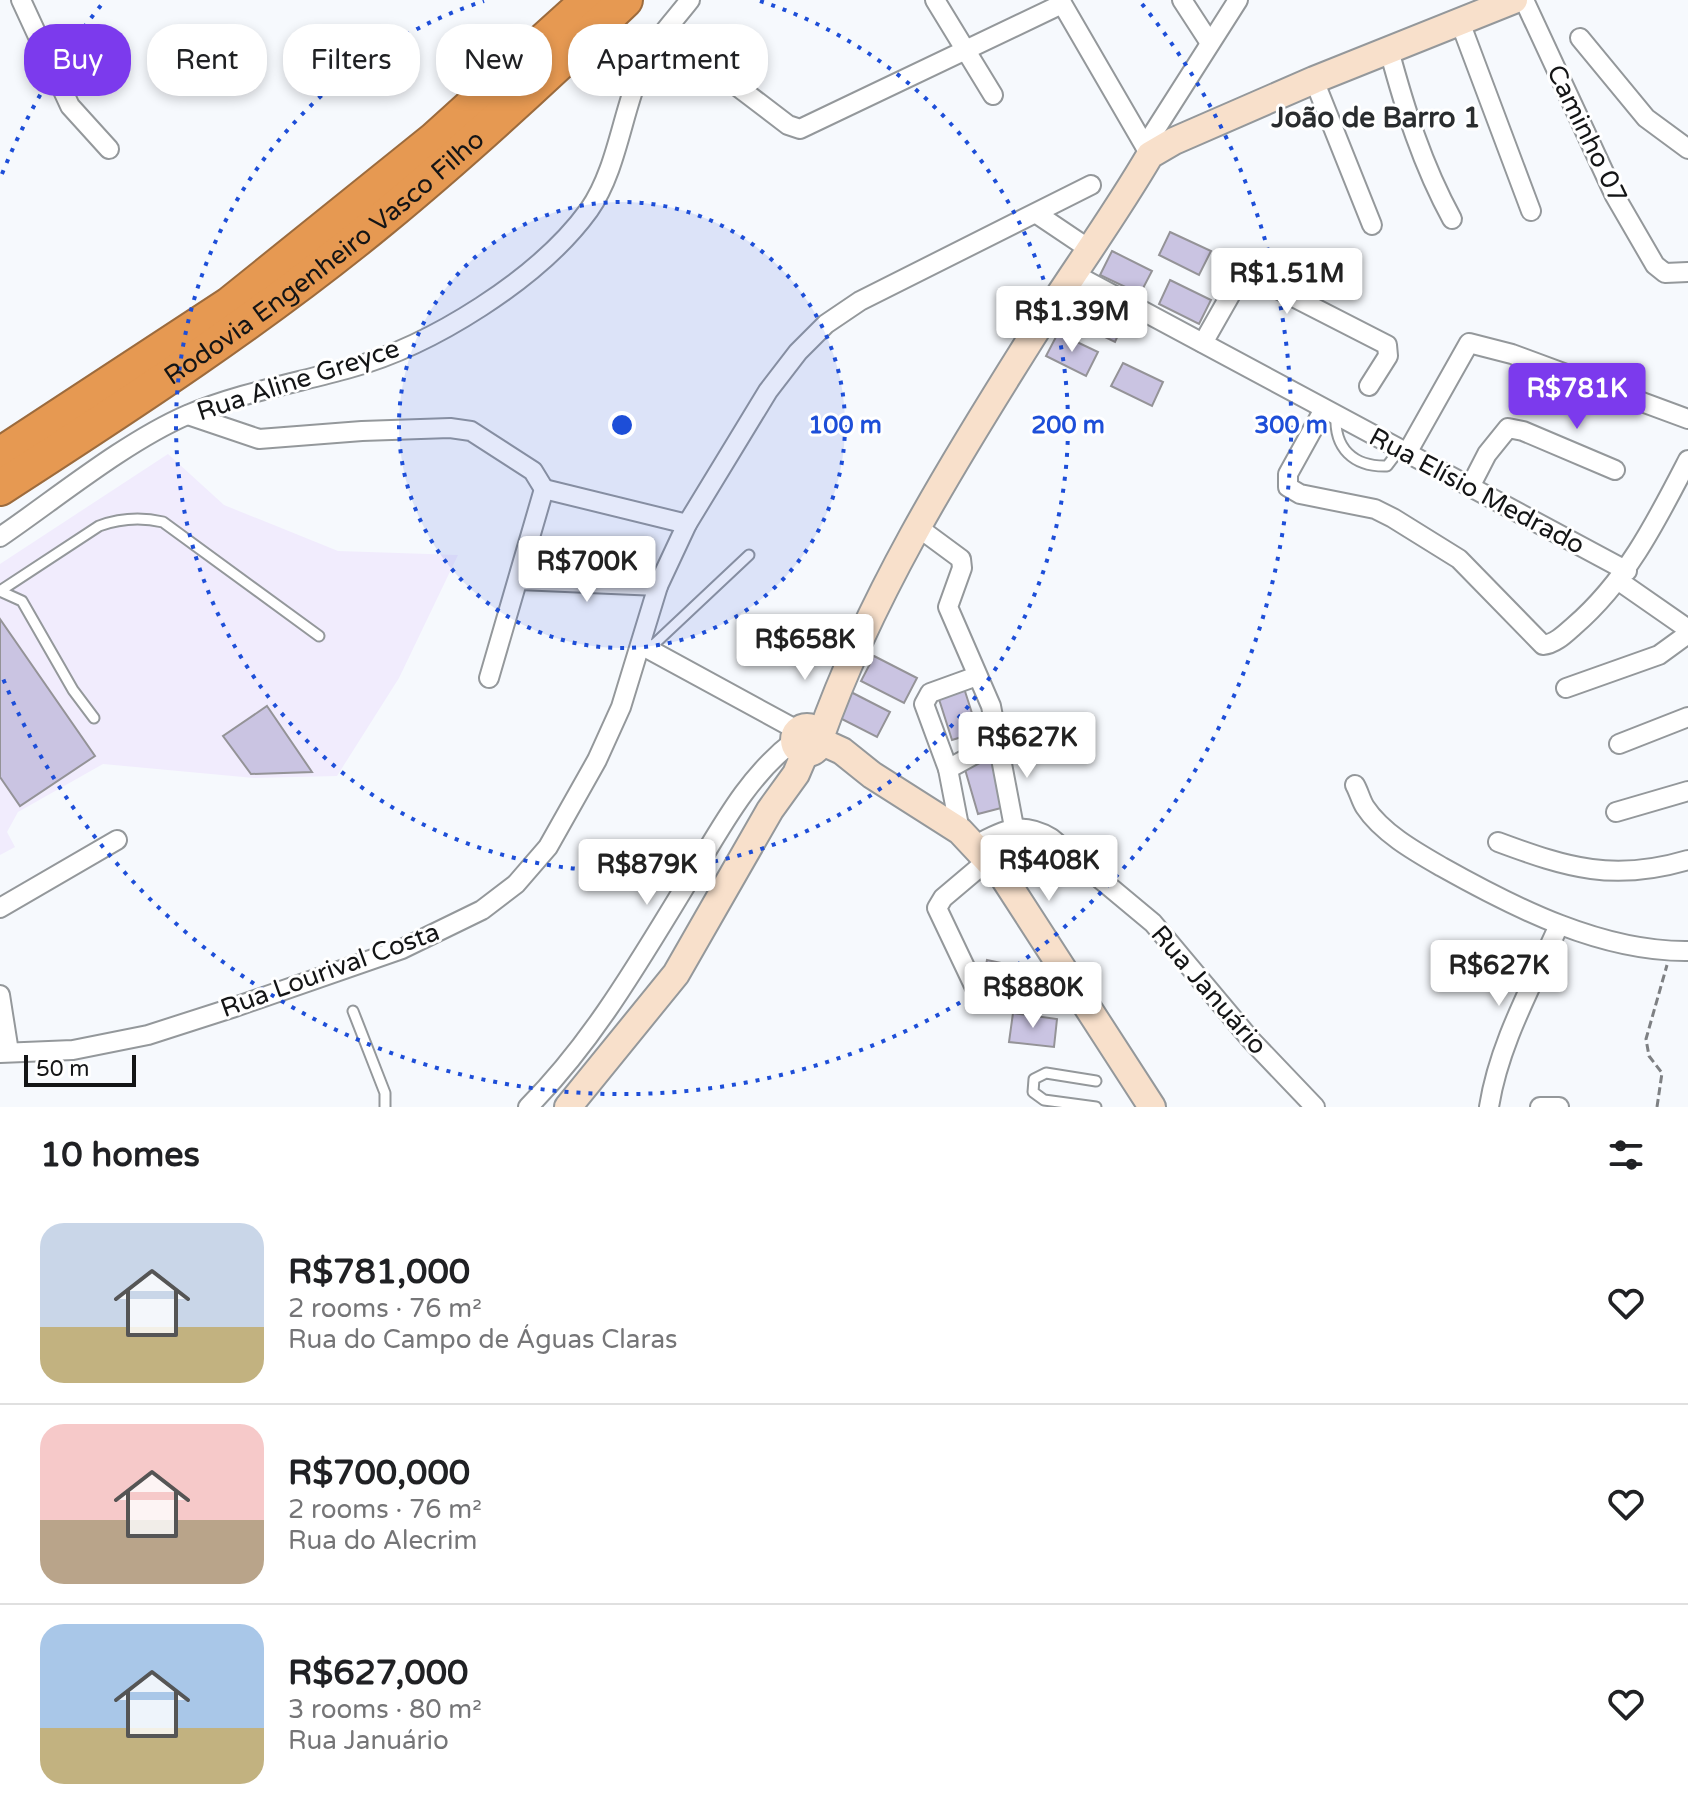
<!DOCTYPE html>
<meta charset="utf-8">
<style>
body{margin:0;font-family:"Varela Round",sans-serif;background:#f2f2f2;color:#202124;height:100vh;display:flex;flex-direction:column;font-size:30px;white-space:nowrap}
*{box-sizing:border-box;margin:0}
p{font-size:26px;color:#757577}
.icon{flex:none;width:44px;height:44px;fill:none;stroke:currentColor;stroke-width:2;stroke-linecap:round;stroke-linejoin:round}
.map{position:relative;height:1107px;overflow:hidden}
.panel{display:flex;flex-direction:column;background:#fff;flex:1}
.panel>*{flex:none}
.guide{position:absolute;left:24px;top:24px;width:800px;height:72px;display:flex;gap:16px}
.scale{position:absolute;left:24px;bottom:20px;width:112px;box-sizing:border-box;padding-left:8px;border:4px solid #141516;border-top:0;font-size:22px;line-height:28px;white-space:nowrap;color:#141516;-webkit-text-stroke:6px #fff;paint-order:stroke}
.price{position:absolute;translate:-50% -68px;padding:0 18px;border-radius:8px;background:#fff;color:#222;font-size:26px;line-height:52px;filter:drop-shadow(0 2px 4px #0008)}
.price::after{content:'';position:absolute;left:50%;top:48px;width:24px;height:18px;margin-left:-12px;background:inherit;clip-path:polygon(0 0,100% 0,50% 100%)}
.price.current{background:#7c3aed;color:#fff}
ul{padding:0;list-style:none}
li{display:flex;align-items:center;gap:24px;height:200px;padding:0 40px}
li+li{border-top:2px solid #e0e0e0}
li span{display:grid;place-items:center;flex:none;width:224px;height:160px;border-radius:24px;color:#555}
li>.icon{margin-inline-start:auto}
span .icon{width:96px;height:96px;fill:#fffc;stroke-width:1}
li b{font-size:34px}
h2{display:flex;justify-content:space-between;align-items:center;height:96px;padding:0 40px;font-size:34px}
.chip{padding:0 28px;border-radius:32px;background:#fff;box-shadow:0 4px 12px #0003;font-size:28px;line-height:72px}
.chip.current{background:#7c3aed;color:#fff}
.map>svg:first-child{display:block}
.industrial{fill:#f1ecfd}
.building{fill:#cac4e2;stroke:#949397;stroke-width:2}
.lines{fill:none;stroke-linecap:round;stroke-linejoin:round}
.service-casing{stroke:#94989b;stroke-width:13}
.minor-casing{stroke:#94989b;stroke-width:22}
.secondary-casing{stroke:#94989b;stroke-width:30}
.motorway-casing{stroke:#9c6b3d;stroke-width:38}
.path{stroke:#7e8083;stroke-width:3;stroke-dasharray:8 4;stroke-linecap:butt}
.service{stroke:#fff;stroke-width:9}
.minor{stroke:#fff;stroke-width:18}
.secondary{stroke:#f8e0cb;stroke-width:26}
.motorway{stroke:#e69952;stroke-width:34}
.ring{fill:none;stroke:#1d4ed8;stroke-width:4;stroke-dasharray:4 8}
.labels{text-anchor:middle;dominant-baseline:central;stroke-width:6;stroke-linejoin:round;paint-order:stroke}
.street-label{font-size:26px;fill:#141516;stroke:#fff}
.neighbourhood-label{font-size:28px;font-weight:bold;fill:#2a2d2f;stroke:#fff}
.centre{fill:#1d4ed8;stroke:#fff;stroke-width:4}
.ring-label{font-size:24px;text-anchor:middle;font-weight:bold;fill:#1d4ed8;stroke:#fff;stroke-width:6;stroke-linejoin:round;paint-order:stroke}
</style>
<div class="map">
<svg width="1688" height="1107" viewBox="0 0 1688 1107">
<rect width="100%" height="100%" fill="#f6f9fd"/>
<path class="industrial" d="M168,454L224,505L338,551L458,555L399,678L337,776L254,778L103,764L18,812L7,832L15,847L0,855V564Z"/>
<g class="building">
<path d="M1170,232L1211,251L1199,275L1159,255Z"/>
<path d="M1112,251L1152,271L1140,294L1100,275Z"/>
<path d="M1170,280L1211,300L1199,324L1159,304Z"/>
<path d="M1086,298L1126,318L1115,342L1074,322Z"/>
<path d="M1058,333L1098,352L1086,376L1046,356Z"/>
<path d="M1123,363L1163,382L1152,406L1111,386Z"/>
<path d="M0,619L95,756L20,806L0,777Z"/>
<path d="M874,656L917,678L904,703L861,681Z"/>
<path d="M963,685L978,732L952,740L937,693Z"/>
<path d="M847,690L890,712L877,737L834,715Z"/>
<path d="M267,706L312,772L251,774L223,736Z"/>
<path d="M991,758L1005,807L978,814L964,766Z"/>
<path d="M987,960L1035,970L1029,998L981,989Z"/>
<path d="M1013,1013L1057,1019L1054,1047L1009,1042Z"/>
</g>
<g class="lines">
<defs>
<g id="service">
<path d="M1336,415C1334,448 1353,467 1387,466L1400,449"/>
<path d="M0,591L99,526C121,518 141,517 163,522L319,636"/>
<path d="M0,591L22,601L73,690L94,718"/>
<path d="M649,649L749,555"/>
<path d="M353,1011L385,1093V1107"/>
<path d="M1096,1107L1044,1100L1033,1092L1034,1079L1046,1073L1096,1081"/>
</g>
<g id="minor">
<path d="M21,0L70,106L109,149"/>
<path d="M935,0L993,95"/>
<path d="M1060,0L1150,155"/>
<path d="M1182,0L1210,43"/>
<path d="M1524,0L1615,196L1655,265L1665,273L1688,272"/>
<path d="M1460,22L1531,211"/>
<path d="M1580,38L1646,118L1688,149"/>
<path d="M1389,50C1405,109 1422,164 1452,219"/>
<path d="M729,80L788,125L800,129L1062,4"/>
<path d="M1314,80L1372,225"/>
<path d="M1145,146L1238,0"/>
<path d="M1037,214L1089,249"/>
<path d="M1074,274L1627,571"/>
<path d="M1203,343L1236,285L1241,280L1256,278L1387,345L1388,356L1369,386"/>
<path d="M1324,409L1288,474V487L1300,494L1375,509L1393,518L1459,559L1543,645C1555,644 1565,634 1574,626C1627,580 1656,522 1688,460"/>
<path d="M188,415L259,439L362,431L450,428L471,431L533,471L544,489"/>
<path d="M1407,453L1469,343L1512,354L1688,419"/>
<path d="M1470,487L1487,454L1508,428L1523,431L1615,470"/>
<path d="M544,489L687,524"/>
<path d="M919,528L961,559L962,568L948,607L991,706L1014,827"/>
<path d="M0,537C57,498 125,442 187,415C239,393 296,383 350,368C431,346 539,279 589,210C617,170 622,113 641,69C652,43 673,22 690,0"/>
<path d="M519,580L658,586"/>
<path d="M1619,581L1688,629"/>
<path d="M641,645L797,730"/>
<path d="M489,678L544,489"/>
<path d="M1566,688L1659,655L1688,634"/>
<path d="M1619,744L1688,717"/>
<path d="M948,769L924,704L930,693L977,676"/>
<path d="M1355,785C1359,792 1361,801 1365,807C1382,833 1416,852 1442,867C1515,908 1602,952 1688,951"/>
<path d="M1616,812L1688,791"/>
<path d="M960,831L948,769L999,741"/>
<path d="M1498,842C1568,868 1614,882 1688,860"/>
<path d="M976,845C1004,829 1022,821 1051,838L1153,923L1251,1040L1315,1107"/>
<path d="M0,908L117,840"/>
<path d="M976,990L937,908L943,898L988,860"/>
<path d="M0,995L9,1052"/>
<path d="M0,1053L73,1050L148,1035L232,1008L402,949L482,910L516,884L548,847L597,760L621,707L658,586L687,524L768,391L798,352L826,324L860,301L1091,185"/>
<path d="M528,1107C596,1039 644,953 694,872C723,824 749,775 794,741"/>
<path d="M1489,1107C1499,1043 1533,984 1559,925"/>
<path d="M1540,1107H1559"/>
</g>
<g id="secondary">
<circle cx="807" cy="740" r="13"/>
<path d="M820,738C869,599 949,469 1027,345C1067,281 1112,220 1150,155L1174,141L1314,80L1514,0"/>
<path d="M820,741L842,751L872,775L960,831L1004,878L1152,1107"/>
<path d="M568,1107L676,974L770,810L796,774L805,753"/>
</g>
<g id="motorway">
<path d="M0,455L229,305L434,140L589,0"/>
<path id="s1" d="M0,488C130,404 262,318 382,219C466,150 546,76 625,0"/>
</g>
</defs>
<use href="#service" class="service-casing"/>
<use href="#minor" class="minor-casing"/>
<use href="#secondary" class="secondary-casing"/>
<use href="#motorway" class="motorway-casing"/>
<path class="path" d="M1657,1107L1662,1073L1649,1056L1646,1039L1667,965"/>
<use href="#service" class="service"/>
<use href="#minor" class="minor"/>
<use href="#secondary" class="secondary"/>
<use href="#motorway" class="motorway"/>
</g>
<circle cx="622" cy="425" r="223" fill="#1d4ed8" fill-opacity=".12"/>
<g class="ring">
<circle cx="622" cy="425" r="223"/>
<path d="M760 1A446 446 0 1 1 484 1"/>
<path d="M2 174A669 669 0 0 1 102 4M1142 4A669 669 0 1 1 2 676"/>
</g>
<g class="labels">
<g class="street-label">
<text transform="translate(1587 134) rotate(64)">Caminho 07</text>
<text stroke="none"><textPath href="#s1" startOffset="398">Rodovia Engenheiro Vasco Filho</textPath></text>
<text transform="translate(298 380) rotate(-18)">Rua Aline Greyce</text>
<text transform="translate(1477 491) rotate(28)">Rua Elísio Medrado</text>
<text transform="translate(330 970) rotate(-20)">Rua Lourival Costa</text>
<text transform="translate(1209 990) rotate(49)">Rua Januário</text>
</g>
<g class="neighbourhood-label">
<text x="1376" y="118">João de Barro 1</text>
</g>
</g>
<circle cx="622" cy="425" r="12" class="centre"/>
<g class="ring-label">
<text x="845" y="433">100 m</text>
<text x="1068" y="433">200 m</text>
<text x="1291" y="433">300 m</text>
</g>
</svg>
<div class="scale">50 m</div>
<b class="price" style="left:1287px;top:316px">R$1.51M</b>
<b class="price" style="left:1072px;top:354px">R$1.39M</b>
<b class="price current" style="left:1577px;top:431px">R$781K</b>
<b class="price" style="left:587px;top:604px">R$700K</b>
<b class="price" style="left:805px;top:682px">R$658K</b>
<b class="price" style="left:1027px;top:780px">R$627K</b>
<b class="price" style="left:1049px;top:903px">R$408K</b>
<b class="price" style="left:647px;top:907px">R$879K</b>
<b class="price" style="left:1499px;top:1008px">R$627K</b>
<b class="price" style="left:1033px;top:1030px">R$880K</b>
<div class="guide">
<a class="chip current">Buy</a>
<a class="chip">Rent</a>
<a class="chip">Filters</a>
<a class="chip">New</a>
<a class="chip">Apartment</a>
</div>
</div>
<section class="panel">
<h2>10 homes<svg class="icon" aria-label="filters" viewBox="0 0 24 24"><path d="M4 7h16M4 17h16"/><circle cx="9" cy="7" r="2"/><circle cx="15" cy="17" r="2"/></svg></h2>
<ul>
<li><span style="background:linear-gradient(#c9d6e8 65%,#c2b280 0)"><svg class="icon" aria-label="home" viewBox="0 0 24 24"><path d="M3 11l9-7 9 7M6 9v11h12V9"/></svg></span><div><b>R$781,000</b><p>2 rooms · 76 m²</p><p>Rua do Campo de Águas Claras</p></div><svg class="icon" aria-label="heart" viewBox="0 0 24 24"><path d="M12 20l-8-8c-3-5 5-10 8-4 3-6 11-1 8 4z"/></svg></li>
<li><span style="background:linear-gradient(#f6c9c9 60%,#b9a48a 0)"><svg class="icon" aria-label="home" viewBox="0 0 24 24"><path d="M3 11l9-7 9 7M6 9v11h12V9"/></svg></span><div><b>R$700,000</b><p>2 rooms · 76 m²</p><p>Rua do Alecrim</p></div><svg class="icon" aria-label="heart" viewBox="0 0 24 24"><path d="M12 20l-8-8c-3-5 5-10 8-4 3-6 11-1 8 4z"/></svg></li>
<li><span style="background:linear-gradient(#a9c7e8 65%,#c2b280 0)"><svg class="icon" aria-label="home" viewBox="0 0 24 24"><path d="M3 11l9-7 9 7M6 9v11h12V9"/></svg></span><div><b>R$627,000</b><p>3 rooms · 80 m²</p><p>Rua Januário</p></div><svg class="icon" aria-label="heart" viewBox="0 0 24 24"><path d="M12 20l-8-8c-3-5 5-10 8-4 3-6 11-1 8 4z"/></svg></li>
</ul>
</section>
